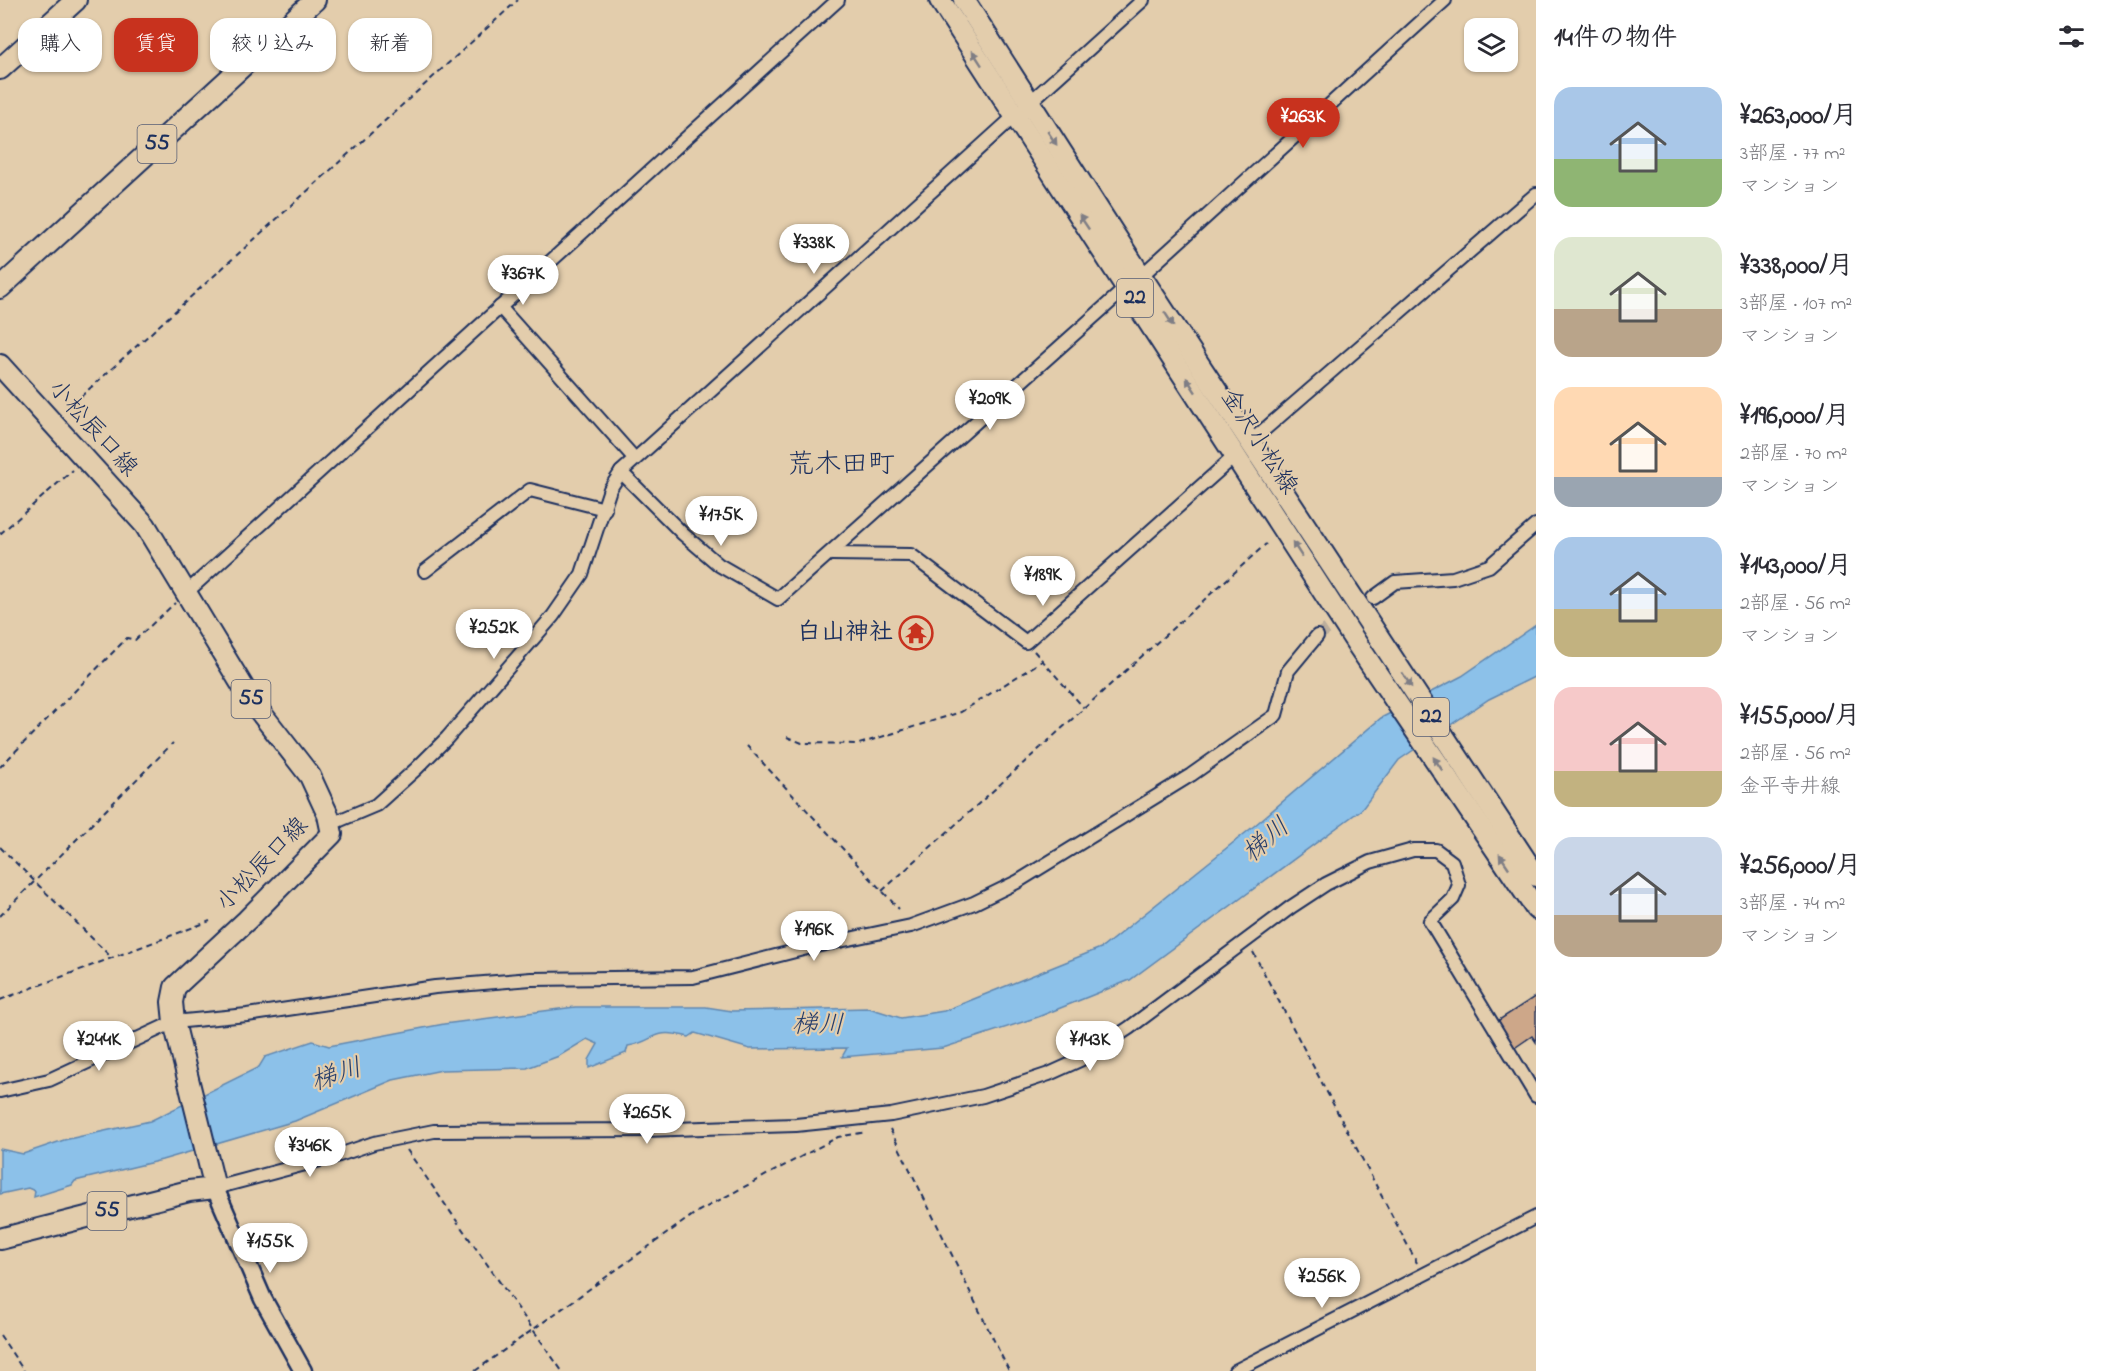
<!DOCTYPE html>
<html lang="ja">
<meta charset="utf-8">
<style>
body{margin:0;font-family:"Indie Flower","Klee One",sans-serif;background:#f7f7f7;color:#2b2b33;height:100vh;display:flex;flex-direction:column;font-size:22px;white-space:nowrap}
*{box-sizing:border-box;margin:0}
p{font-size:20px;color:#7c7c81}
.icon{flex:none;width:33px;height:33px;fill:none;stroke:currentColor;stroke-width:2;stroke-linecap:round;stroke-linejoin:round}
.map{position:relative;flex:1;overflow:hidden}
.drawer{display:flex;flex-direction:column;background:#fff;width:570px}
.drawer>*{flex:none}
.guide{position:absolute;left:18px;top:18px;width:570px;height:54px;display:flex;gap:12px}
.controls{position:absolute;left:1464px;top:18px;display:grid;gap:12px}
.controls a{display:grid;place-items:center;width:54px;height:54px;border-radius:12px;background:#fff;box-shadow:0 2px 4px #0004;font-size:30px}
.price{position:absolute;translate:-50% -51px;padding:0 14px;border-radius:21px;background:#fff;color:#222;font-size:20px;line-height:39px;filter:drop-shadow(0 2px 3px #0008)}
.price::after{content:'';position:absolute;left:50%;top:36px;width:18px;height:14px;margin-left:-9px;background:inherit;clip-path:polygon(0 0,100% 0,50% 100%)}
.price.current{background:#c8321e;color:#fff}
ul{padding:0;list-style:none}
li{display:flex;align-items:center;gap:18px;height:150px;padding:0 18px}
li span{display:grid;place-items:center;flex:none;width:168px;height:120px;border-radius:18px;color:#555}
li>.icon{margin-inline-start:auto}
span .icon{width:72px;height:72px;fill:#fffc;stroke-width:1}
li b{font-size:26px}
h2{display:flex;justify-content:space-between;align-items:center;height:72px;padding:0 18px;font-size:26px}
.tag{padding:0 21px;border-radius:18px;background:#fff;box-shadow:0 2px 4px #0004;font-size:21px;line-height:54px}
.tag.current{background:#c8321e;color:#fff}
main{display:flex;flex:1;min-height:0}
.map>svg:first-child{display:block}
.water{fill:#8cc1e9;stroke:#5f87b1;stroke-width:1.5}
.building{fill:#cda789;stroke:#1b2f5e;stroke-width:1.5}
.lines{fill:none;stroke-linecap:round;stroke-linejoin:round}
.minor-tunnel{stroke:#bbad9c;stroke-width:12;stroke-dasharray:12 6;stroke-linecap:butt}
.minor-casing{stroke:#1b2f5e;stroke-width:16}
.secondary-casing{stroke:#1b2f5e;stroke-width:21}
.primary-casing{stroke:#1b2f5e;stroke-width:24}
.trunk-casing{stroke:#1b2f5e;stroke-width:24}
.path{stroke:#1b2f5e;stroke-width:2;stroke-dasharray:6 4.5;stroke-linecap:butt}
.minor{stroke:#e3cdac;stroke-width:12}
.secondary{stroke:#e3cdac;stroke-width:16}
.primary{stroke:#e3cdac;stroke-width:20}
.trunk{stroke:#e3cdac;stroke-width:20}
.oneway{fill:#7f7e85}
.labels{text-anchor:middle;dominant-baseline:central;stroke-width:4.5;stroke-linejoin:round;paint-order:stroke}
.shield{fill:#e3cdac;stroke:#575e75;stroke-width:1.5}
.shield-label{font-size:22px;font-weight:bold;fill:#1b2f5e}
.street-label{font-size:24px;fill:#1b2f5e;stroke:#e3cdac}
.poi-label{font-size:24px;font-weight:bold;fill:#1b2f5e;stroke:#e3cdac;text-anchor:end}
.water-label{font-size:26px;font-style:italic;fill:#263e6c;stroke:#e3cdac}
.quarter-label{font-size:27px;fill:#1b2f5e;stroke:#e3cdac}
</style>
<main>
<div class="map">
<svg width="1536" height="1371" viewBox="0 0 1536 1371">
<rect width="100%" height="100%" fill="#e3cdac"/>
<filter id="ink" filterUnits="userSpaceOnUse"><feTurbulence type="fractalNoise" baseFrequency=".0167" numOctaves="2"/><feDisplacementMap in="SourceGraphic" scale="12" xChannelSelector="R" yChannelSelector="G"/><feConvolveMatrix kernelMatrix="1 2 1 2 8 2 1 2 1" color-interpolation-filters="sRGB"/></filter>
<g filter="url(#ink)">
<path class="water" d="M1536,625V676L1489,699L1399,760L1362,809L1130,980L1038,1017L943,1048L842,1057L847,1048L750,1049L695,1033L689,1037C650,1027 658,1041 628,1046L626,1053L589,1068V1060L598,1044L587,1039L559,1056L527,1068L442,1070L393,1080L295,1121L162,1160L75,1181L72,1185L34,1197L35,1191L28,1188L0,1194V1149L23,1154L64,1140L150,1121L259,1067L265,1057L313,1041L329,1046L444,1024L575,1007H706L732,1011L869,1008L901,1018L944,1011L1103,947L1254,826L1381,718L1462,676Z"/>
<path class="building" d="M1536,996V1042L1532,1036L1513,1049L1496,1022Z"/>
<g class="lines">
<path class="minor-tunnel" d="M1317,636L1345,617"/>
<defs>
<g id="minor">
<path d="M1141,276L1445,0"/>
<path d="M500,307L635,459"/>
<path d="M1250,442L1536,194"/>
<path d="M621,472L683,534L719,565L778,599L1127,287"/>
<path d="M832,554L911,555L1026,642L1236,455"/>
<path d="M425,571L530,490L605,509"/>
<path d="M188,591L838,0"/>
<path d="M1373,598L1395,582L1453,578L1489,566L1536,525"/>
<path d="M331,824L376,805L416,769L447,738L553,616L582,574L610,489L621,472L1143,0"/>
<path d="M0,1091L49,1080L174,1022L247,1015L435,987L531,979L693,977L811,947L911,926L974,903L1017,882L1191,775L1276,715L1288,671L1317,636"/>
<path d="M215,1188L339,1155L374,1143L434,1131L645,1130L796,1125L891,1115L983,1096L1049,1074L1080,1060L1129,1028L1291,907L1326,884L1370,862L1413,850H1436L1452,862L1459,885L1453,899L1430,921L1536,1096"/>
<path d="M1235,1371L1536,1217"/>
</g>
<path id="secondary" d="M215,1188L263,1299L303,1371"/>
<g id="primary">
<path d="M940,0L1359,647L1536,909"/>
<path d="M964,0L1141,276L1536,876"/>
<path d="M0,288L315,0"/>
<path d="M0,365L145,525L251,700L310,776L328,815L332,834L247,920L175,987L172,1002L174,1022L215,1188L189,1191L0,1239"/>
</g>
<path id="trunk" d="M0,69L76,0"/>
</defs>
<use href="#minor" class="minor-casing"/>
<use href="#secondary" class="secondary-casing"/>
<use href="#primary" class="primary-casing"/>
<use href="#trunk" class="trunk-casing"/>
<g class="path">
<path d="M65,411L518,0"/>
<path d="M0,534L73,470"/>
<path d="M1034,651L1084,708"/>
<path d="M787,737L802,743L859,744L961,712L1042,661"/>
<path d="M747,746L899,909"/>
<path d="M0,767L127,638L135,640L175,603"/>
<path d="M0,847L112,958"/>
<path d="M882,891L1266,544"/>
<path d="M0,916L173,743"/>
<path d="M1253,952L1417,1263"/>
<path d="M0,1000L210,921"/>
<path d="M890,1129L1009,1371"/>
<path d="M407,1150L562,1371"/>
<path d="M0,1335L24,1371"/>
<path d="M475,1371L697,1212L838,1137L866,1132"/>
</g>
<use href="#minor" class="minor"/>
<use href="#secondary" class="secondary"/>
<use href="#primary" class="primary"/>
<use href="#trunk" class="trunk"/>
</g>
<defs><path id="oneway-solid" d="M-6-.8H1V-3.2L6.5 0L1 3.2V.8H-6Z" transform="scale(1.5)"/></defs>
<g class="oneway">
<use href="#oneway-solid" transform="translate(977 58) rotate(-123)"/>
<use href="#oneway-solid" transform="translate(1052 138) rotate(56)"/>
<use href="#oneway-solid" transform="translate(1084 222) rotate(-124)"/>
<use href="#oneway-solid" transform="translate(1169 319) rotate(57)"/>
<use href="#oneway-solid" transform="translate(1191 385) rotate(-123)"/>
<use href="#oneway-solid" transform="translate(1297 549) rotate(-123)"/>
<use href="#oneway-solid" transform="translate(1407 680) rotate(57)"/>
<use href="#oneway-solid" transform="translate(1438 764) rotate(-124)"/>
<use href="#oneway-solid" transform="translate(1504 861) rotate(-124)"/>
</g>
</g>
<defs>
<symbol id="temple-ring" viewBox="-11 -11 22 22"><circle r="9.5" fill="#e3cdac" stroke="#c8321e" stroke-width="1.5"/><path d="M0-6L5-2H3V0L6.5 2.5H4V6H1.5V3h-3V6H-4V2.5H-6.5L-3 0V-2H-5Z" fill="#c8321e"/></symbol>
</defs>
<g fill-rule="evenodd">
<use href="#temple-ring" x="897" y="614" width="38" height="38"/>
</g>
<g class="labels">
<g class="shield">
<rect x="137.5" y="125" width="39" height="38" rx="4.5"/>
<rect x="1117" y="279" width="36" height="38" rx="4.5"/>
<rect x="231.5" y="680" width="39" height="38" rx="4.5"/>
<rect x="1413" y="698" width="36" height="38" rx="4.5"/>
<rect x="87.5" y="1192" width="39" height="38" rx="4.5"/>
</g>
<g class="shield-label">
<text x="157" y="144">55</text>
<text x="1135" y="298">22</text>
<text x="251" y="699">55</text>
<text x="1431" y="717">22</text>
<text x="107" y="1211">55</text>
</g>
<g class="street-label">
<text transform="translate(92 429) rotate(48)">小松辰口線</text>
<text transform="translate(1258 442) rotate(57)">金沢小松線</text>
<text transform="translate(263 865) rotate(-46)">小松辰口線</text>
</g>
<g class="poi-label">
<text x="893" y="633">白山神社</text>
</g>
<g class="water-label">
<text transform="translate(1267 841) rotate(-41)">梯川</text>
<text transform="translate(818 1026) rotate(1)">梯川</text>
<text transform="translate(337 1076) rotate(-18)">梯川</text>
</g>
<g class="quarter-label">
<text x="841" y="465">荒木田町</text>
</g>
</g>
</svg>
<div class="controls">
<a><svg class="icon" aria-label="layers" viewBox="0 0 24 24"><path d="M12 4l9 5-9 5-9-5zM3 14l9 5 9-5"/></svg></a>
</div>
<b class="price current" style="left:1303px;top:149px">¥263K</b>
<b class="price" style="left:814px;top:275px">¥338K</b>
<b class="price" style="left:523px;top:306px">¥367K</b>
<b class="price" style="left:990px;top:431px">¥209K</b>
<b class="price" style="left:721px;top:547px">¥175K</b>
<b class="price" style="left:1043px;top:607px">¥189K</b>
<b class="price" style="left:494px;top:660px">¥252K</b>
<b class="price" style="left:814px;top:962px">¥196K</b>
<b class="price" style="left:99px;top:1072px">¥244K</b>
<b class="price" style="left:1090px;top:1072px">¥143K</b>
<b class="price" style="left:647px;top:1145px">¥265K</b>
<b class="price" style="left:310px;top:1178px">¥346K</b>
<b class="price" style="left:270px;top:1274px">¥155K</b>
<b class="price" style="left:1322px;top:1309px">¥256K</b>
<div class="guide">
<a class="tag">購入</a>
<a class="tag current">賃貸</a>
<a class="tag">絞り込み</a>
<a class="tag">新着</a>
</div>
</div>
<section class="drawer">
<h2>14件の物件<svg class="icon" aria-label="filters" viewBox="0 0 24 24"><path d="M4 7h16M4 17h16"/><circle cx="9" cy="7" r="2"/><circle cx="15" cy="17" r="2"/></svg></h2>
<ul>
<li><span style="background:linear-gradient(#a9c7e8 60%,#8fb573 0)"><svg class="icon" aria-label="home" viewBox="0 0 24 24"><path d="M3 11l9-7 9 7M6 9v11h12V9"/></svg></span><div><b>¥263,000/月</b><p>3部屋 · 77 m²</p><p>マンション</p></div></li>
<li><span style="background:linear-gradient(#dfe7d0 60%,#b9a48a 0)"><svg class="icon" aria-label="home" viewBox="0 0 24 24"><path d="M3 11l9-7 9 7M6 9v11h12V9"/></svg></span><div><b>¥338,000/月</b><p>3部屋 · 107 m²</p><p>マンション</p></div></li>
<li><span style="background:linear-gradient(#ffd9b3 75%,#9aa5b1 0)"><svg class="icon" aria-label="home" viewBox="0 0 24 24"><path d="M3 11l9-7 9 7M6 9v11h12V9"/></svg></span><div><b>¥196,000/月</b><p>2部屋 · 70 m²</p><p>マンション</p></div></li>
<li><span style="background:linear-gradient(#a9c7e8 60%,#c2b280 0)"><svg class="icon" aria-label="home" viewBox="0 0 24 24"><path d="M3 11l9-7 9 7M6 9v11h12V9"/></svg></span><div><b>¥143,000/月</b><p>2部屋 · 56 m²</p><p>マンション</p></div></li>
<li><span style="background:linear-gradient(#f6c9c9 70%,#c2b280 0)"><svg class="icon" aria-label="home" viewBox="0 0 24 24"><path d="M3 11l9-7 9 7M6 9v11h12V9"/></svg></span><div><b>¥155,000/月</b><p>2部屋 · 56 m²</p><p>金平寺井線</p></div></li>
<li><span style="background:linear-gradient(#c9d6e8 65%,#b9a48a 0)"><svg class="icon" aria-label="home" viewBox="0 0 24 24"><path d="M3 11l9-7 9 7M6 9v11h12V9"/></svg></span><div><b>¥256,000/月</b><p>3部屋 · 74 m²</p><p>マンション</p></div></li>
</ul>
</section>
</main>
